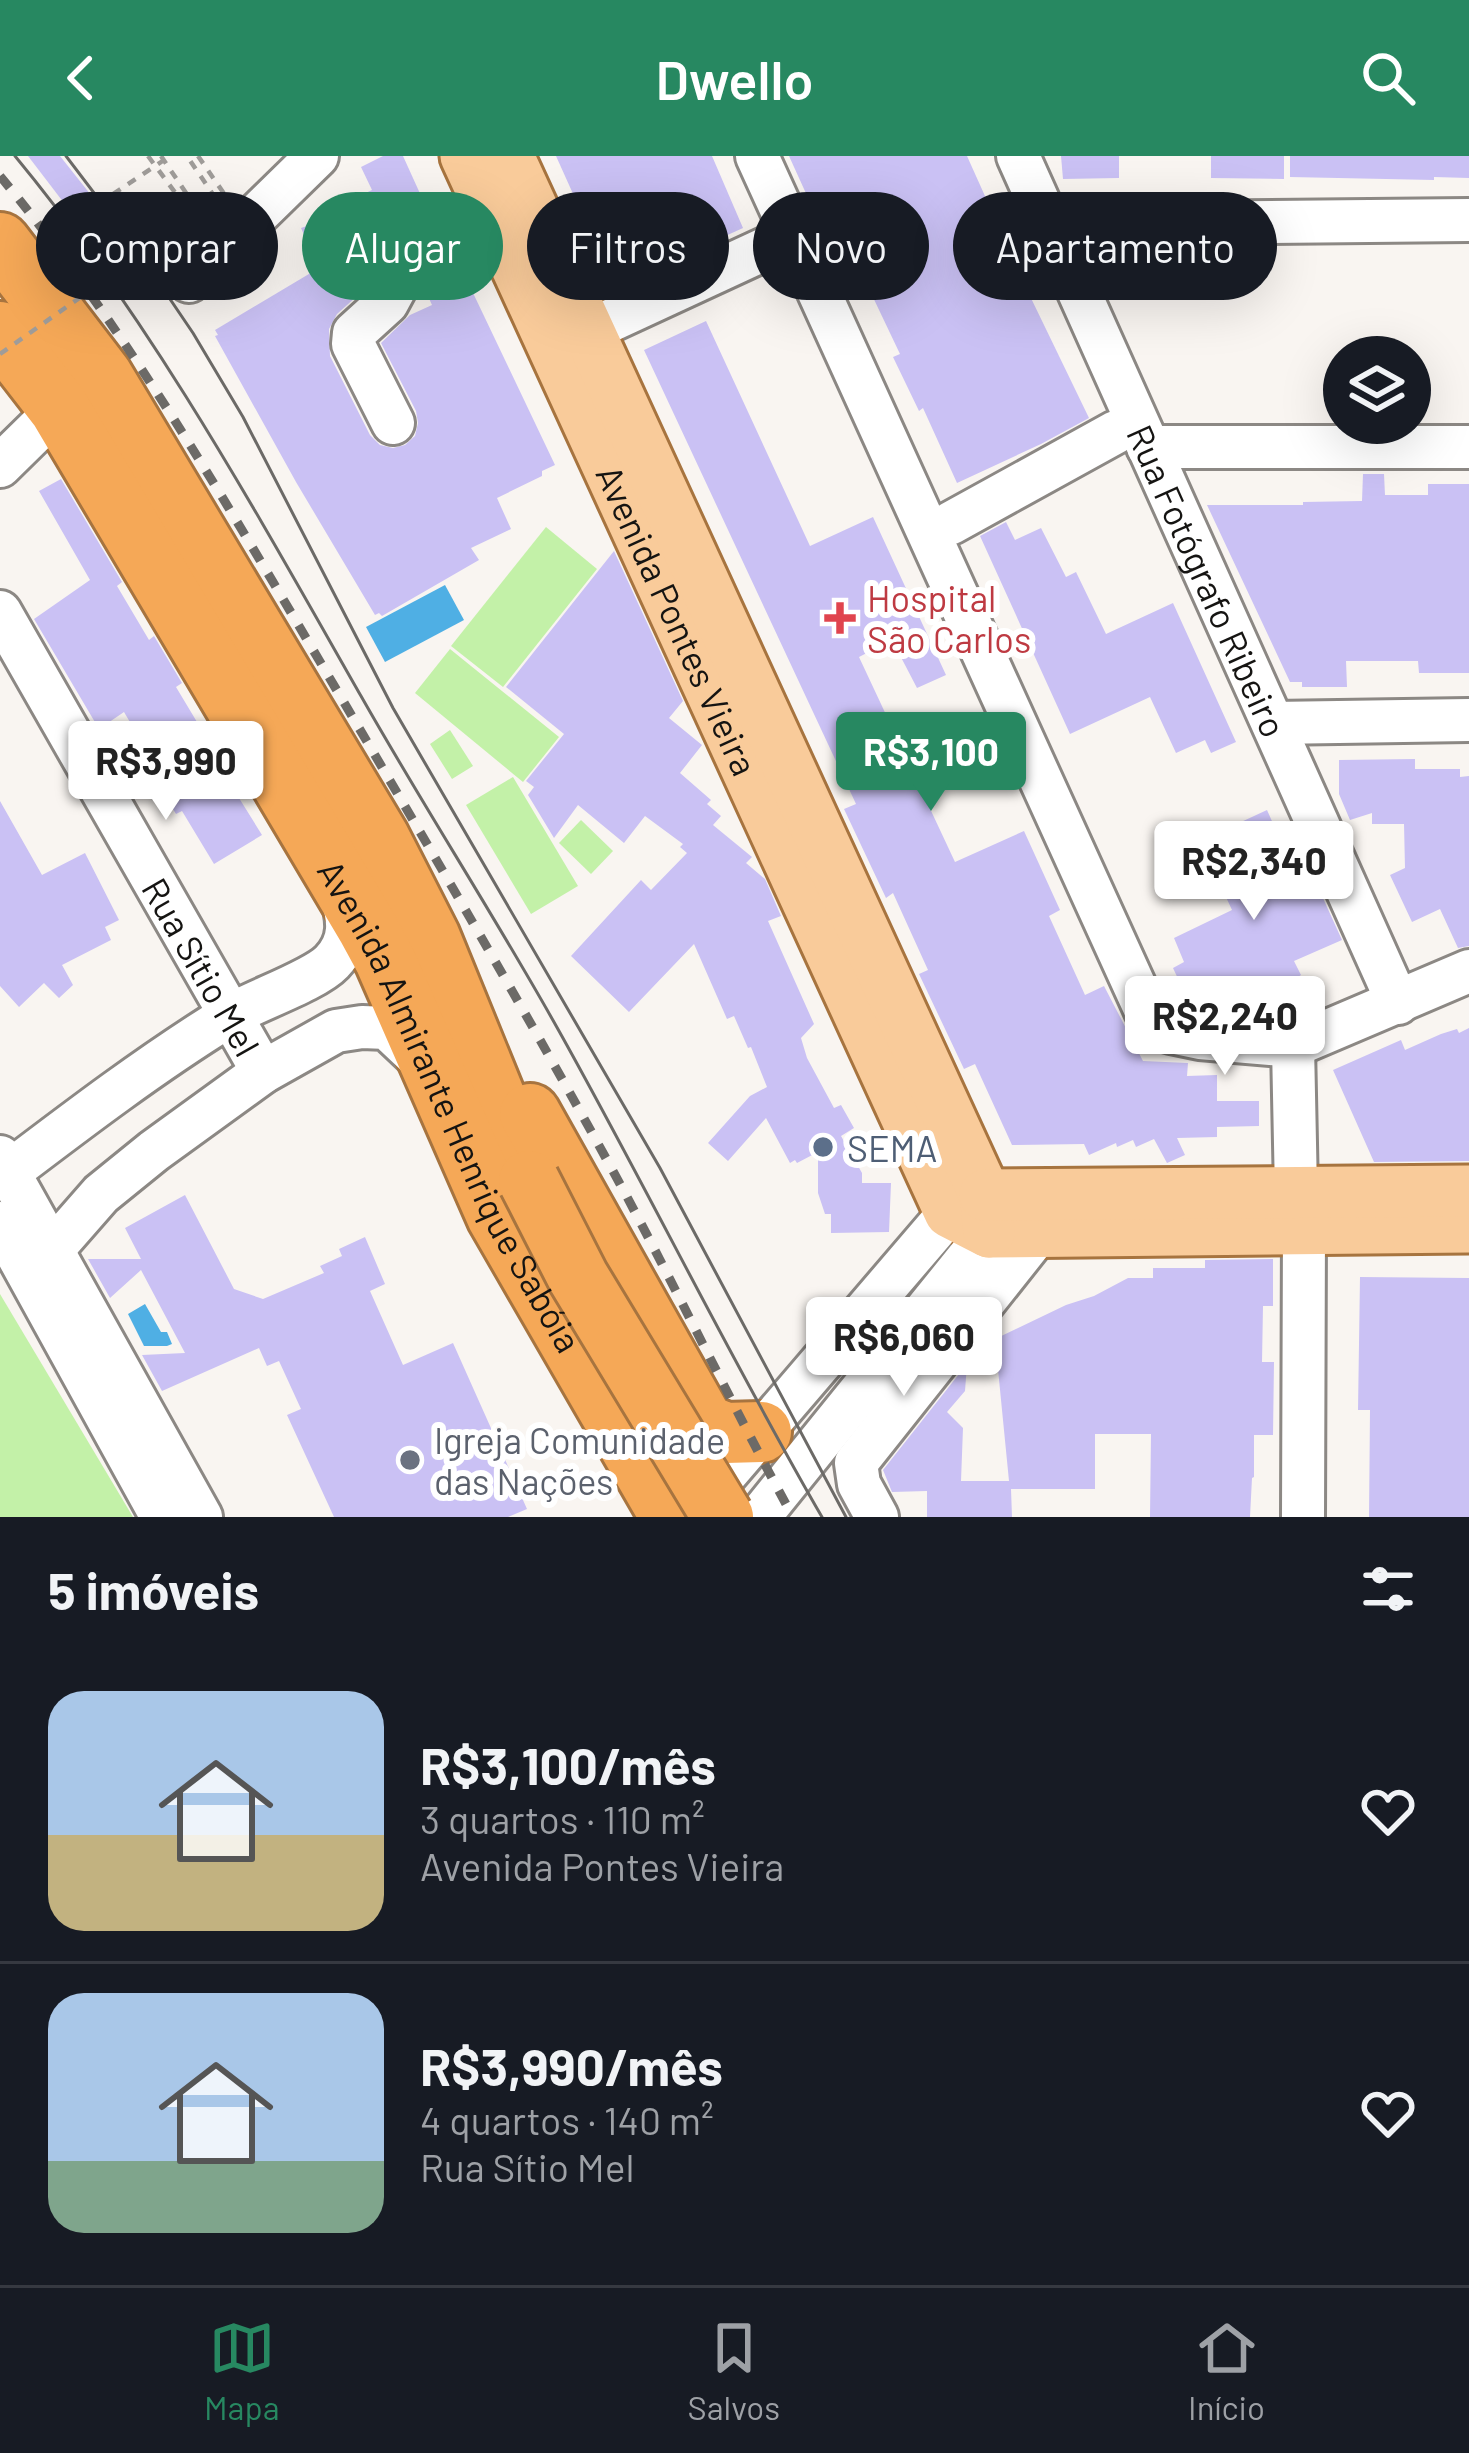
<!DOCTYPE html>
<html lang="pt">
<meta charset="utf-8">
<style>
body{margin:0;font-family:Barlow,sans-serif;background:#20242c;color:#f1f3f6;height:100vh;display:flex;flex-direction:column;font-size:45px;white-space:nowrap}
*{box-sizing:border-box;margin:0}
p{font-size:39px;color:#9ea1a6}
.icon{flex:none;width:66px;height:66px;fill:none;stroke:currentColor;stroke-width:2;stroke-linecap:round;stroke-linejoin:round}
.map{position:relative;height:1361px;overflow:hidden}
.sheet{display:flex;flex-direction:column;background:#171b24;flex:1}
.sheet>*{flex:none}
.guide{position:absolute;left:36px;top:36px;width:1398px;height:108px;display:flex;gap:24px}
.buttons{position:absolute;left:1323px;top:180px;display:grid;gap:24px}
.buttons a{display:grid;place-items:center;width:108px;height:108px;border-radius:50%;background:#171b24;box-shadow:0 12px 48px #0002;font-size:60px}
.price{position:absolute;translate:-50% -102px;padding:0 27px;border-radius:12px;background:#fff;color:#222;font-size:39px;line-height:78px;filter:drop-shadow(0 3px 6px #0008)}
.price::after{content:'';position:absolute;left:50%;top:72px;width:36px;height:27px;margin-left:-18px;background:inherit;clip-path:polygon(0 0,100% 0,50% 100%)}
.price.on{background:#278861;color:#fff}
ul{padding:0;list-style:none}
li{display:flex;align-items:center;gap:36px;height:300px;padding:0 48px}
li+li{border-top:3px solid #363941}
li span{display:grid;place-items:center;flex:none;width:336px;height:240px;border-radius:36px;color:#555}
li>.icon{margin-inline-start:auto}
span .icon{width:144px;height:144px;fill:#fffc;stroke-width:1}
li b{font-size:51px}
h2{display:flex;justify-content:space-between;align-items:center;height:144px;padding:0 48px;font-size:51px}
.pill{padding:0 42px;border-radius:54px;background:#171b24;box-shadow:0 12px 48px #0002;font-size:42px;line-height:108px}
.pill.on{background:#278861;color:#fff}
header{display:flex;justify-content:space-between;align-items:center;height:156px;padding:0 48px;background:#278861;color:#fff;font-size:54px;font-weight:600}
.dock{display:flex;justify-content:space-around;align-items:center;height:168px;border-top:3px solid #363941;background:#171b24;font-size:33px;color:#9ea1a6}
.dock a{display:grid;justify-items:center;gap:6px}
.dock .on{color:#278861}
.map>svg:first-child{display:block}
.green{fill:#c3f1a8}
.water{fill:#4fafe4}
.building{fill:#cac1f4}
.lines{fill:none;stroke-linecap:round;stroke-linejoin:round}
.minor-casing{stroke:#8c8884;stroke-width:48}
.major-casing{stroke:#a7743f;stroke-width:57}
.highway-casing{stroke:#a7743f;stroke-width:66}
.path{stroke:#9f9c99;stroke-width:4.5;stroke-dasharray:9 9;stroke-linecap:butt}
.minor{stroke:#fff;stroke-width:42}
.major{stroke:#f9cb9a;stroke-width:51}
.highway{stroke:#f5a857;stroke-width:60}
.tram{stroke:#6c6a67;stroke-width:3}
.rail{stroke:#6c6a67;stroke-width:9;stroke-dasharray:15 15;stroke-linecap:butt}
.highway-bridge-casing{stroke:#a7743f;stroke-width:66;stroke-linecap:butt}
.path-bridge{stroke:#9f9c99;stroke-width:4.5;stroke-dasharray:9 9;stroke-linecap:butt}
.highway-bridge{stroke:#f5a857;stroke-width:60}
.health-dot{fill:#e0444e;stroke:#fff;stroke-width:4.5}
.service-dot{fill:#5c6f8a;stroke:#fff;stroke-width:4.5}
.worship-dot{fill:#6b7280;stroke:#fff;stroke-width:4.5}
.labels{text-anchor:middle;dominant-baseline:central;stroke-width:12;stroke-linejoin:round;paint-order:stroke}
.street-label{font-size:36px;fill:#151412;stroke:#fff}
.health-label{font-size:36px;fill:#be3a42;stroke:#fff;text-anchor:start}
.service-label{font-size:36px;fill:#4e5e75;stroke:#fff;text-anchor:start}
.worship-label{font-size:36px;fill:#5b616d;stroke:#fff;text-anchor:start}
</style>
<header><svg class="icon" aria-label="back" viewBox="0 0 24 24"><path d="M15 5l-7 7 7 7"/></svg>Dwello<svg class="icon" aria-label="search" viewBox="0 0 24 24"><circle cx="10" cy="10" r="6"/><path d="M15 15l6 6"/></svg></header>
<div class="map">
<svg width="1469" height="1361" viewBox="0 0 1469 1361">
<rect width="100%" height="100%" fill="#f9f5f1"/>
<g class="green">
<path d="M546,371L597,413L503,531L451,490Z"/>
<path d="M450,493L559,581L523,626L415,537Z"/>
<path d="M450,574L473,610L452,623L430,588Z"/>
<path d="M513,621L578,730L531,758L466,649Z"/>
<path d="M581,664L613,695L591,718L559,687Z"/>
<path d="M0,1138L133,1361H0Z"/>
</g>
<g class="water">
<path d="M445,429L464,464L385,506L366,471Z"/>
<path d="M145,1148L161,1176H167L172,1188L167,1190H144L128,1158Z"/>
</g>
<g class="building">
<path d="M28,0H60L121,77L100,94Z"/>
<path d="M383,0H403L437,75L387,101L370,120L367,131L337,158L329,173L330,200L370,279L380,289L393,292L405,289L415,280L418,267L416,255L381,187L410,159L432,149L427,138L464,118L555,309L542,315V320L497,342L511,373L471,392L479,404L382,460L379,457L375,459L296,326L215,180L218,179L215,174L319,112L301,72L313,68L310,63L372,34L361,11Z"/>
<path d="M556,0H712L743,72L679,101L673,90L633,109L636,118L616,127L613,119L610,120Z"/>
<path d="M789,0H967L1029,138L1089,262L1041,288L957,327L923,252L919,255L893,201L900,198L860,114L857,115L826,49L814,55Z"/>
<path d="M1061,0H1119V22L1063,23Z"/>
<path d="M1211,0H1284V23L1211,22Z"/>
<path d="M1290,0H1469V22L1434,21V24L1290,21Z"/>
<path d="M706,165L810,390L873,361L946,519L917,532L892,484L859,501L955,706L1024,675L1060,754L1049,760L1085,839L1104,830L1143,905L1188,907L1187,920L1217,919V945H1259V970L1217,971V981L1177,982L1185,999L1167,1007L1154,983L1136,991L1133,984L1117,991L1116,987L1089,999L1084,988L1012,989L975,908L964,913L919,818L928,814L893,737L886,742L844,653L856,648L644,194Z"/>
<path d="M1363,318H1384L1385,339H1428V328H1469V517H1419L1418,505H1346L1347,531H1302V526H1290L1207,349H1303V346L1362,345Z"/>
<path d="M61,323L122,426L117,430L149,484L154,480L182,527L176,531L218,601L223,599L238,624L232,627L234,634L262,679L214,708L182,655L176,658L161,633L167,629L124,556L99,573L34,463L90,424L39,335Z"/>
<path d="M1006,366L1015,384L1041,372L1066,421L1076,416L1106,478L1173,447L1236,586L1211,597L1205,584L1176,597L1150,541L1070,578L980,380Z"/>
<path d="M614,395L683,545L669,562L702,589L680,617L711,644L707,648L721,660L713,669L752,701L746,707L765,723L781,760L768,765L814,868L801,882L807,902L834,952L841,949L854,972L841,980L862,1017V1027H891L889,1076L831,1077V1058H825L818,1037V996L797,1007L795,1004L790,1007L766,962L728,1005L708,987L750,940L767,931L751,891L748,892L734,860L727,863L694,788L629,856L571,800L641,724L651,734L687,697L680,691L683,688L645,660L624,687L578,649L554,682L528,639L534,631L526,625L564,578L506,531Z"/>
<path d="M1415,603V613H1460V621L1469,620V790L1458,792L1440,753L1412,766L1390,719L1405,712L1404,668H1372V657L1350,664L1339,638V604Z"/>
<path d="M0,645L42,719L85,697L119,764L105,771L111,784L62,809L73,829L59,842L44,827L19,851L0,830Z"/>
<path d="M1267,654L1298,724L1312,718L1342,784L1294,805L1301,819L1298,821L1304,838L1273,850L1194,851L1191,843L1188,844L1173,812L1184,806L1174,782L1232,754L1200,685Z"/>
<path d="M1469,872V1005L1374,1006L1333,914L1401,884L1405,894L1441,878L1457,873L1459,877Z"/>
<path d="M185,1039L234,1133L263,1143L324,1117L320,1110L342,1100L339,1093L365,1081L385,1128L370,1135L403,1209L453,1187L527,1353L508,1361H334L287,1259L301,1253L279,1205L267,1210L259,1192L162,1235L142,1199L185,1197L141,1114L110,1142L88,1103H141L125,1072Z"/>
<path d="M1273,1103V1150H1263L1262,1206H1274L1273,1279H1254V1321L1252,1322L1250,1361H1150L1151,1278H1095V1333H1011L1012,1361H927V1335L892,1336L883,1314L967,1208L965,1235L947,1256L963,1272L961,1325H1009L995,1183L1066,1149L1094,1140L1128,1122H1153V1112H1205V1104Z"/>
<path d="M1360,1121L1469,1122V1361H1369L1370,1254H1358Z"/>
</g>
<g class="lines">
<defs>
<g id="minor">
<path d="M757,0L1146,855L1171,876L1200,882L1293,890L1469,815"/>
<path id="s1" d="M1018,0L1398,847"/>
<path d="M1050,68L1469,64"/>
<path d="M189,125L317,0"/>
<path d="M588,175L793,80"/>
<path d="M393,267L353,188L354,177L387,147L400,123L499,71"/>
<path d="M1148,291H1469"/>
<path d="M0,310L59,252"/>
<path d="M951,367L1116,276"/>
<path id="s2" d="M0,456L263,916"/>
<path d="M1273,567L1469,564"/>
<path d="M1293,890L1296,1036"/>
<path d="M0,1001L201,1361"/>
<path d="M9,1016C80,962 151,908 227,861C253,845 314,825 332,806C352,785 349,763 341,738"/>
<path d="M0,1067L162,1361"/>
<path d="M52,1094L101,1038L154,995L263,916L336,875L362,871L387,872L422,905"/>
<path d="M694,1355L950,1056L977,1043"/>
<path d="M759,1361L989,1076"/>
<path d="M877,1361L859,1328L856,1307L1040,1075"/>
<path d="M1303,1361L1304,1073"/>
</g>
<g id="major">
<path id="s3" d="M466,0L950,1056L989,1076L1469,1071"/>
<path d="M508,0L985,1039L989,1076"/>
<path d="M985,1039L1469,1035"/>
</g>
<g id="highway">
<path d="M0,87L102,220L379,682L430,782L529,1025"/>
<path id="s4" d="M0,176L59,252L367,771L385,804L497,1060L671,1361"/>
<path d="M530,958L704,1268L725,1277L761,1276"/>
</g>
</defs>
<use href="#minor" class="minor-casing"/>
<use href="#major" class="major-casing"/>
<use href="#highway" class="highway-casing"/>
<g class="path">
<path d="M161,0L205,65"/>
<path d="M198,0L225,39"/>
<path d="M98,48L164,4"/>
</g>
<use href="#minor" class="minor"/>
<use href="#major" class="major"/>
<use href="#highway" class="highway"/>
<g class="tram">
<path d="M15,0C152,166 255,354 361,540C425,653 496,762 559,875C649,1036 730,1202 822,1361"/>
<path d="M66,0L132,87L193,177L243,261L393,552L660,1012L846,1361"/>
</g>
<path class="rail" d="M0,20C124,170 221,338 319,504C423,681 528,858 626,1039C683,1146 735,1255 793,1361"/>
<defs>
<path id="highway-bridge" d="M529,1025L578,1121L723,1361"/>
</defs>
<use href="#highway-bridge" class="highway-bridge-casing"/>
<g class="path-bridge">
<path d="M148,0L188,54L212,37L187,0"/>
<path d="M0,198L225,39"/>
</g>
<use href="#highway-bridge" class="highway-bridge"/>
</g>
<path class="health-dot" d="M834 444h12v12h12v12h-12v12h-12v-12h-12v-12h12z"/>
<circle class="service-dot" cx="823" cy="991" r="12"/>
<circle class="worship-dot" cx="410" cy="1304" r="12"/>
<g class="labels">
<g class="street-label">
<text stroke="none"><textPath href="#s1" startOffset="465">Rua Fotógrafo Ribeiro</textPath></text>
<text stroke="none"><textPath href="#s3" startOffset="510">Avenida Pontes Vieira</textPath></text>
<text stroke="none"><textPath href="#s2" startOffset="408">Rua Sítio Mel</textPath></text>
<text stroke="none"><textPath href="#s4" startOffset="897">Avenida Almirante Henrique Sabóia</textPath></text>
</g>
<g class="health-label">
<text x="867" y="441">Hospital<tspan x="867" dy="41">São Carlos</tspan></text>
</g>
<g class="service-label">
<text x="847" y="991">SEMA</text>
</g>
<g class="worship-label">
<text x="434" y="1283">Igreja Comunidade<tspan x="434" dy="41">das Nações</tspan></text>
</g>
</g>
</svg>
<div class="buttons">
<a><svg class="icon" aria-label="layers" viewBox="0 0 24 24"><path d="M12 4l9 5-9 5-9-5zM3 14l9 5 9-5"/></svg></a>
</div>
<b class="price on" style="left:931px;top:658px">R$3,100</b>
<b class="price" style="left:166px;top:667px">R$3,990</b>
<b class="price" style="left:1254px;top:767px">R$2,340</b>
<b class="price" style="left:1225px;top:922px">R$2,240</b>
<b class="price" style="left:904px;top:1243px">R$6,060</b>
<div class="guide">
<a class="pill">Comprar</a>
<a class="pill on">Alugar</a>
<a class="pill">Filtros</a>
<a class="pill">Novo</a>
<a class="pill">Apartamento</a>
</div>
</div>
<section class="sheet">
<h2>5 imóveis<svg class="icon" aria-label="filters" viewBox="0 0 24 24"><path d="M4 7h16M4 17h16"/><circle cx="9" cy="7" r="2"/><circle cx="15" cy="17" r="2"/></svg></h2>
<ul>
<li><span style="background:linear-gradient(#a9c7e8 60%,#c2b280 0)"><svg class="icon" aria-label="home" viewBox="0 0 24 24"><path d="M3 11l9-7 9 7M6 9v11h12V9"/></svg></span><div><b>R$3,100/mês</b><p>3 quartos · 110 m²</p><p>Avenida Pontes Vieira</p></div><svg class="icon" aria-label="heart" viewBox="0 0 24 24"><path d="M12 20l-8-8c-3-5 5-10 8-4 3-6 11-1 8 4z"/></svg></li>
<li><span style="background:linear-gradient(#a9c7e8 70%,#7fa58c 0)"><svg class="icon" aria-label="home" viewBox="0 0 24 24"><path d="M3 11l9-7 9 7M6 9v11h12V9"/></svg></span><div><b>R$3,990/mês</b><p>4 quartos · 140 m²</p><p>Rua Sítio Mel</p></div><svg class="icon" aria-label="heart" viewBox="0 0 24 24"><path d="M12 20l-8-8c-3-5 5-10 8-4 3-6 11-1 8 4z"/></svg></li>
</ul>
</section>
<nav class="dock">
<a class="on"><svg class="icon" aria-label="map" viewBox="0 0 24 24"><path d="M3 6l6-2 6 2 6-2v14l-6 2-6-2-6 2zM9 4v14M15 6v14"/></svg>Mapa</a>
<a><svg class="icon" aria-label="saved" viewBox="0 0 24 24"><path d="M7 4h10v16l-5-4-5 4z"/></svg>Salvos</a>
<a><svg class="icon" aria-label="home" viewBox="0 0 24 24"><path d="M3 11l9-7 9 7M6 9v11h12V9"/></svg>Início</a>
</nav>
